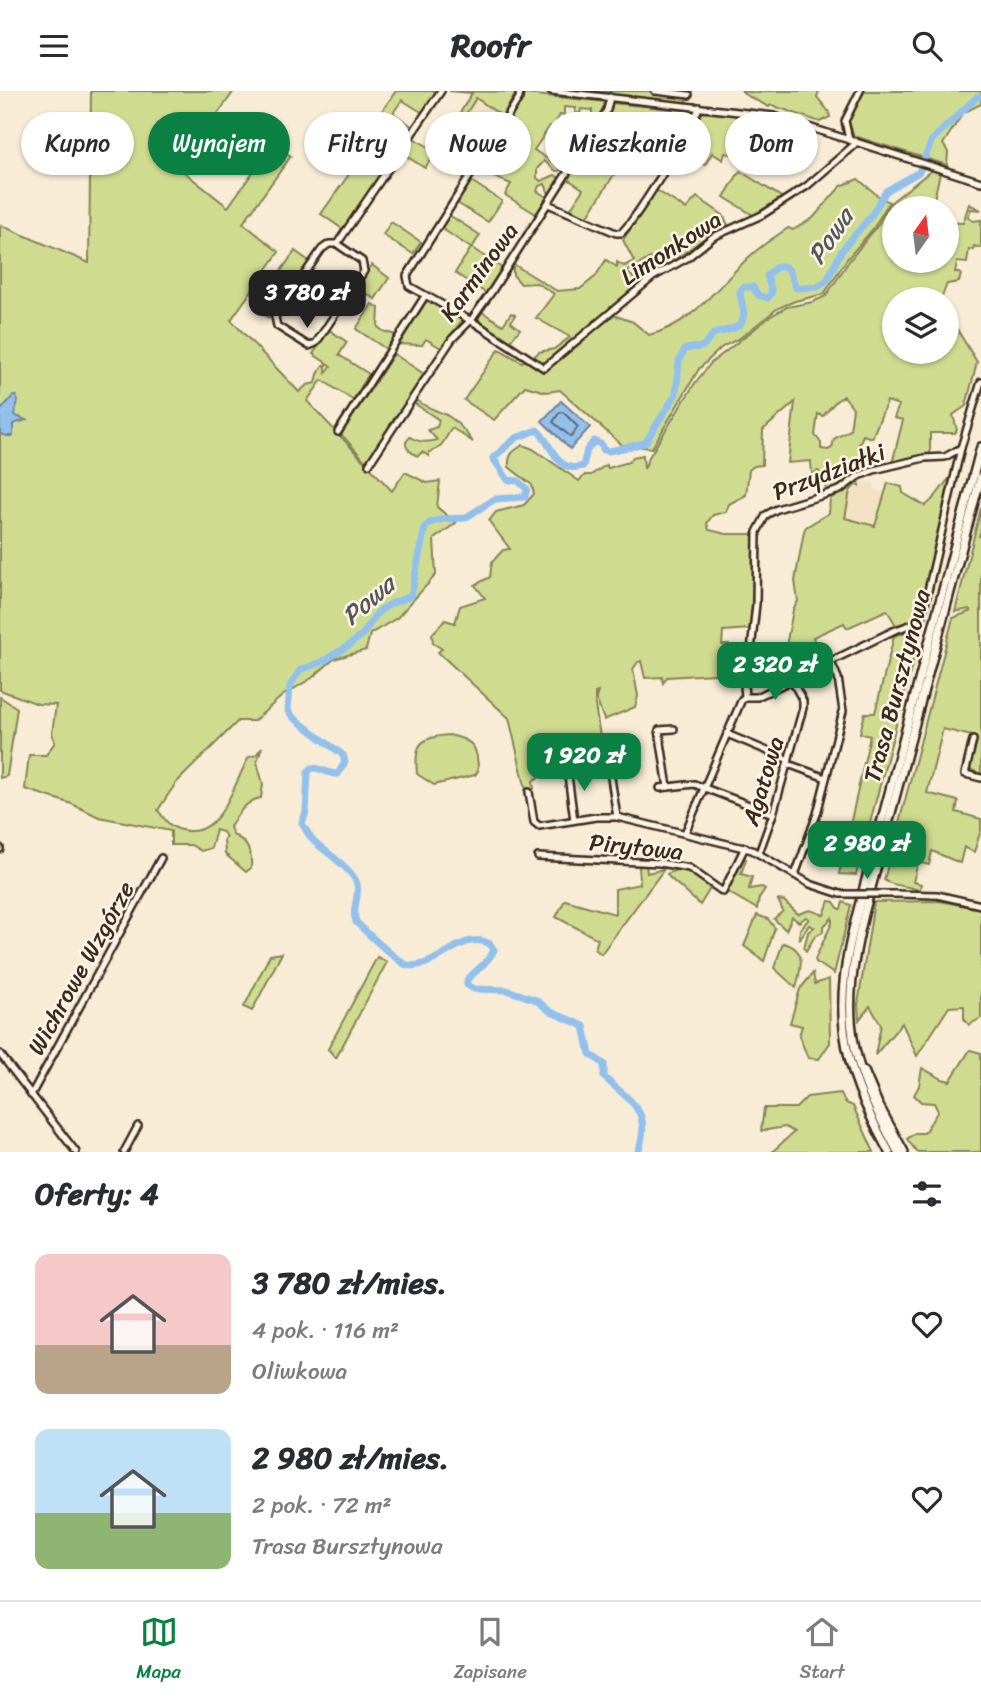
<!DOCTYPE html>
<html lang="pl">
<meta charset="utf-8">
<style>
body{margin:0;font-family:Sriracha,sans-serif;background:#f7f7f7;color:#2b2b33;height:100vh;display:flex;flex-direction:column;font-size:26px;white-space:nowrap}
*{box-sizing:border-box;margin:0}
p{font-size:23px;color:#7c7c81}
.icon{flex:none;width:38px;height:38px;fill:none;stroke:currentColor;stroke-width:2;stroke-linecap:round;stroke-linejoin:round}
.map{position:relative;height:1061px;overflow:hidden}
.panel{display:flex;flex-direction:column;background:#fff;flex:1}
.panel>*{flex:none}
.top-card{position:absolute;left:21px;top:21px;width:940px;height:63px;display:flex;gap:14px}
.needle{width:46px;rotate:14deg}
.tools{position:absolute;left:882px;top:105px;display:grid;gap:14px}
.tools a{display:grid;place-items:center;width:77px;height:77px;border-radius:50%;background:#fff;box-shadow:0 2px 5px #0004;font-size:35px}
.price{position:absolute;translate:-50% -60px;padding:0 16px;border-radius:14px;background:#0b8043;color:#fff;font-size:23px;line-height:46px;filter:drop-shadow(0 2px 4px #0008)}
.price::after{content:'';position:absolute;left:50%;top:42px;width:21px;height:16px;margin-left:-10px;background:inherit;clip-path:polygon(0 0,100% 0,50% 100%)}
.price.on{background:#222;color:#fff}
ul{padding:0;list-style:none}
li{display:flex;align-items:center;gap:21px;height:175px;padding:0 35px}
li span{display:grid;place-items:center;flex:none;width:196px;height:140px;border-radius:14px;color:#555}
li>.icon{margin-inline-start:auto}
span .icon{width:84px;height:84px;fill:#fffc;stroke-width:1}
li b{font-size:30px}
h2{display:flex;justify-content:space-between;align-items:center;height:84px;padding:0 35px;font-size:30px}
.pill{padding:0 24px;border-radius:32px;background:#fff;box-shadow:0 2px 5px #0004;font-size:24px;line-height:63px}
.pill.on{background:#0b8043;color:#fff}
header{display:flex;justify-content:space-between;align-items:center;height:91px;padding:0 35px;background:#fff;font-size:32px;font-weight:700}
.dock{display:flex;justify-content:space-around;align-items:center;height:98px;border-top:2px solid #e1e1e2;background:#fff;font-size:19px;color:#7c7c81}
.dock a{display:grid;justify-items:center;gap:4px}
.dock .on{color:#0b8043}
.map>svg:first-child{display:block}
.built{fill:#f3e1c4}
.green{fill:#cfdc90;stroke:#858357;stroke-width:2;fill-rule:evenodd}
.water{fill:#92c0ec;stroke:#6f849a;stroke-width:2}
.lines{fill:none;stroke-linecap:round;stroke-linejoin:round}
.shore{stroke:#5e6670;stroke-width:2}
.river{stroke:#92c0ec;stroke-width:7}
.minor-casing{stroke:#3b2a1e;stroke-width:10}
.major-casing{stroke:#3b2a1e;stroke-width:12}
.minor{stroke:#fcf5e5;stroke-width:5}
.major{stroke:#fcf5e5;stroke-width:7}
.minor-bridge-casing{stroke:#3b2a1e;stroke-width:10;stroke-linecap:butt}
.minor-bridge{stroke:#fcf5e5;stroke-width:5}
.labels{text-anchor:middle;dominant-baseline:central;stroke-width:5;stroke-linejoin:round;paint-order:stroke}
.street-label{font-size:24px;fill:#3b2a1e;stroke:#fcf5e5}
.water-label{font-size:26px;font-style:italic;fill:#55575c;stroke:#fcf5e5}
</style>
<header><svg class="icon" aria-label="menu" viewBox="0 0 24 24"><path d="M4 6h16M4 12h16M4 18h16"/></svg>Roofr<svg class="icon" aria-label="search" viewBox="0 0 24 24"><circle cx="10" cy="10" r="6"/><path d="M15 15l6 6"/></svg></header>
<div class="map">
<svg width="981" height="1061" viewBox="0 0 981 1061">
<rect width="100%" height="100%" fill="#f8ecd6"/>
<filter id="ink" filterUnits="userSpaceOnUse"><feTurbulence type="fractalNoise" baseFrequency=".0143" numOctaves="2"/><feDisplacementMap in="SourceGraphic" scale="14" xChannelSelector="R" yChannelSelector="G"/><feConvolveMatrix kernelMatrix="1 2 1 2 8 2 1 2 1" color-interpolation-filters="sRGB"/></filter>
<g filter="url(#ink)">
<g class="built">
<path d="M474,0H500L514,5L491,42L460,22Z"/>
<path d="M860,389L875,393L874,398L885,401L876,435L845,428L850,400L855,394L859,395Z"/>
</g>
<g class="green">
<path d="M91,0H234L179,77L228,116L273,53L291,65L243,132L279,161L231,229L299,301L307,294L316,292L318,283L323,274H326V282L331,275L313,263L329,239L347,251L339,264L369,283L353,309L322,289L307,310L392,400L405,381L427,392L440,390L437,416L456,432L434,448L436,484L397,527L370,543L366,559L334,568L312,587L282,605L254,630H238L176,692L158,719C166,731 172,739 188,740C223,743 234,691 249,666L256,664L262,656L257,671L263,693L261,707C246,709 237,724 230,736L233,744C248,750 252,763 251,777L246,781L225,763L224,748L226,746L223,741L216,739L211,757L201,760L191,754H171V740L99,726L72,713L25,698L29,664H46L55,651L52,642L56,614L38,613L0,599V134L89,172Z"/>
<path d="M396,0H438L423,22L402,9L393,22L413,36L344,139L321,123L371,52L363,47Z"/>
<path d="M449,0L513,1L515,4L502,25L476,7L466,23L488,37L497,29L499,30L493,43L460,22L472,2Z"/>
<path d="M566,0H648L684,4L688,6L686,11L681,12Z"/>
<path d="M742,0L759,2L767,0H819L817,6L829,21L830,26L820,31L771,14L769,16L744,3Z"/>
<path d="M864,0H981V13L963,22L943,53L948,61L947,74L854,45L848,28Z"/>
<path d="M524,3L607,11V15L597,28L592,24V19L581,18L580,23L575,22L576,17L564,16V24H560L555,33L564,39L567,35L571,37L569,42L578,48L582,41L585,43L588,34L594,32L580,54L550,35L534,59L564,79L556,80L544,70L537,78V87L541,90L555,84L559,87L549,103L545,93L539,95L537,100L547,106L536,123L505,104L511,93L478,79L499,44H507L511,29L510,24Z"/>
<path d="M611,12L695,20L694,24H689L654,21L587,126L570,119L583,98L566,87L603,30L609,33L605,39L614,44L618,39L623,42L619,48L628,53L637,43L605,24Z"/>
<path d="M707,21L764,28L763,38L760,39L744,37L742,51L761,55L758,67L725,62L723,69L712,62L705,74L681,59L699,26L702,22Z"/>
<path d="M413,47L436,60L425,77L403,63Z"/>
<path d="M932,79L940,82L932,117H894V170H947V131L963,132L969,113L981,119L971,118L968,126L973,130L981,129V157L974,155L973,159L969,158L967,172L957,171L955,181L961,183L959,191L947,193L941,208H894V261H947V222L977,271L966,315L953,324L957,339L955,342H930V364L892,373L903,329L894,327L899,314L887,310L872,347L863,344L858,356L875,365L872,378L842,397L830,401L822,392V384L818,380L812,383L811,370L788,372L795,311L763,339L762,374L754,375L749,379L746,404L729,413L726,421L713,424L707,432L709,439L726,443H754L755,476L750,538L723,540L722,554H729L730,569L749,568L746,581L667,586L663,592L662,586L645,587L641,570L638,571L633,578L638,605L635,616L604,629L596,607L598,601L595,602V614L600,646L533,690L534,698L526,699L509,627L438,561L442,558L433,552L432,543L445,529L455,532L460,515L485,507L475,494L490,486L492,471L503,459L510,458L489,430L496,421L524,414L534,403L532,394L509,376C508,363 513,360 523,354L533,358L579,390L585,384H591L606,374L608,377L629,371L633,366L643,364L644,378L649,366L695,292L711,272L771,225L787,216L813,211L826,205L849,170L878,134L889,113ZM844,305L853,317L850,339L834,348L832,357L828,359L821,358V352L815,344L818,323L823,325L836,310Z"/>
<path d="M740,80L783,107L753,124L724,106Z"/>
<path d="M858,88L877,104L889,111L873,138L847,168L824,203L795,210L778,217L740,247L722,256L699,278L652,357L622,354L560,299L546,301L525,295L494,329L464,309L499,258L522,271L527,268L546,279L582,251L610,223L633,231L649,244C693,233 716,197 748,167C760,155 775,146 788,137L793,139L813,127L841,95Z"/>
<path d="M471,90L502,110L488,131L457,112Z"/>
<path d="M656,99L686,118L697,106L723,124L729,136L712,142L665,176L650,167L627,181L639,192L546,273H540L531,268L539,261L554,258L570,246L536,227L554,203L537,192L521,193L513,184V173L557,200L580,198L595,186L606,169L617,176V171L624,175L634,170L623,149Z"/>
<path d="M449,124L480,144L472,157L502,177L486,202L455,182L471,157L441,137Z"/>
<path d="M391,131L421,151L413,163L383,144Z"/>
<path d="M295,160L309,170L269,227L255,217Z"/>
<path d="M372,174L389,187L375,208L357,196Z"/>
<path d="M428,208L463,228L441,257L426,248L422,254L397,253L425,209Z"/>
<path d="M372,213L379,217L378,236L383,240L396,244L386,258L356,238Z"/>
<path d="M482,221L503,234L511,222L515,224L511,231L520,238L508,253L479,234V226Z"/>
<path d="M394,263L424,283L366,371L341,343Z"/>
<path d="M416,309C426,317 437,319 448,325C458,331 466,341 473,351L452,337C445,347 442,359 429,361V365L422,361L418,365C412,363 405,357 406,351L410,346C418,351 427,352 437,349L428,339L437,336L439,329L414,312Z"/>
<path d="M953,384L919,528L897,536L887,519L847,537L844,532L813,546L815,552L787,567L785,560L793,519L798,510L795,490L804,440L806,436L829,422L830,408L860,387L859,395L855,394L850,400L845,427L875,435L888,392L902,396L903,402L925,415C939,405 942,393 953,384Z"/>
<path d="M981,417V439L979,445L981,446V683L969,678L976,646L943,638L927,702L958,710L956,721L981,728V739L974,761L964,756L960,772L932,760L929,774L918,771L913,791L921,793L920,800C908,793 895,797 884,789L953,527L971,520L969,518L955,521Z"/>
<path d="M922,537L856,784L839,783L870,645L860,642L865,622H875L894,545Z"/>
<path d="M0,606L17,617L7,685L0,687Z"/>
<path d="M449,644C474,649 478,656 478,680L475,684L434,694L417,683C414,653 420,646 449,644Z"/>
<path d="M742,767L746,768L741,783L752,786L749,798L762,796L765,798L759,807L757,818L726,800Z"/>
<path d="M646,773L647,782L664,778L601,863L595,858L598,848L556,826L565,809L615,823V798L640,793L639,774Z"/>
<path d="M678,778L694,782L711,796L700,814L669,786L667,783Z"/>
<path d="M778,809L784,810L798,823L810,819L824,824L829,810L834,811L839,818H841L843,811L851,814L834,883L816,871L815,868L832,832V827L823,836V841L815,845L806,860L804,857L808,841L814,836L809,834L799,849L800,838L809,828L806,826L799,831L792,826L786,839L774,828L783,820Z"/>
<path d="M939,810L981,818V927L969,934L964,928V915L949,916L917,965L902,932L875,964L881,934L870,915L859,929L858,913L874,811Z"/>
<path d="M757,824L768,828L775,837L764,870L744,855Z"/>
<path d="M783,852C808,858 801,877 796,897L774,877Z"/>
<path d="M282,862L252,920L244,916L270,864Z"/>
<path d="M377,866L387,871L336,967L328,958Z"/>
<path d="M813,882L815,893L829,888L830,952L819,968L808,967L799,945L802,935L790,932L800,898Z"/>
<path d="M970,959L981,962V1061H917L907,1048L915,1042H924L938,1020L934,1012L921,1011L914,1004L919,995L922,977L942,988L950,990Z"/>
<path d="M840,1002L846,1012L853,1015L874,1061H772L794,1041L785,1036L761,1040L764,1017H796L807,1006Z"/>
</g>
<g class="water">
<path d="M13,305H16L18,310L14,324L26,329L13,333V345H7L0,343V320Z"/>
<path d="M561,310L590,336L570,358L542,330Z"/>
</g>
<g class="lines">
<path class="shore" d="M563,321L578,336L571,346L553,331L559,322Z"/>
<path class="river" d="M638,1061C653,1020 631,1011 604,986V973L590,963L584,935L551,921L536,909L507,899L474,898L467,894V889C476,879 489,871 494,859L490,853C461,837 436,881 407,874C398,871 365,840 356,831C351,818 360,806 357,793C353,778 326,762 314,750C309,745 306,739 302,732L306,721L308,681L312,677C322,676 328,684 338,683L345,671L343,664L294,627L288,620L290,595L300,579L322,571L348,555L363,543L377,522L390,513L411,505L425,436L431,431L443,428L465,427L495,408L525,406L527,398L518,390L508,389L493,367L516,347L537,339C551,350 556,384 583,375L587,359L594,350L602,354L603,359L609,360L645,352L676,303L679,270L685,258C705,254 700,261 713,243C728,238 748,239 743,217C742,211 740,207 740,200L744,196H753L758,204L768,207L772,201L767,185L775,177L783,175L789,179L796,197L818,196L827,189L842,159L871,125L886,100L919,81L932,49L977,6H981"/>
<defs>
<g id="minor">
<path d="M520,0L519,7L407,185L409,195L475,232L544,277L653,186L687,167L713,146L762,124L807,95L854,54L855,50"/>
<path d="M551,0L774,25L981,91"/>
<path d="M655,0L689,4"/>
<path d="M849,48L845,30L860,0"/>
<path d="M548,113L616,142H621C635,130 695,33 699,16"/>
<path d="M329,153H337L362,170L364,180L316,252L309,255L277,235L275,226L322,158Z"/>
<path d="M337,153L441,0"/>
<path d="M338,341L425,205"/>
<path d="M369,373L452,248L472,228L492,200L607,19L610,6"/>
<path d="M745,606L744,594L750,569L756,513L757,441L766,424L777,418L840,399L857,386L874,379L924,367L945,366L961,357"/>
<path d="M727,643L789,669"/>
<path d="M973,649L965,683L981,687"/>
<path d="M606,654L617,726"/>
<path d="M788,673L826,687"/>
<path d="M567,677L574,729"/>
<path d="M668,696L659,639L674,638"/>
<path d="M660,697L694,693L773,723"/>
<path d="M529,701L534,731L539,735L596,726H617L752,759L810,793L840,803"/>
<path d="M685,742L742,608L745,606H757L893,540L921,530L961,357L981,291"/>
<path d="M0,758V757"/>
<path d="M759,762L773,723L803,617V610L791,588"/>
<path d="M538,766L660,772L689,777L723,801L745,756"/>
<path d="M795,784L817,723L843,620L838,587L830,569"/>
<path d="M894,803L937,804L981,814"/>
<path d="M0,963L76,1061"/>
<path d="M31,1004L161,767"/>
<path d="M124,1061L138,1035"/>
</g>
<g id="major">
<path d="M864,980L878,1013L904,1061"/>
<path d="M889,1061C839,969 831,920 858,819L981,356"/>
<path d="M898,1061C848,970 839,925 864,823L981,385"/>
</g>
</defs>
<use href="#minor" class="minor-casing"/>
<use href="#major" class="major-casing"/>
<use href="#minor" class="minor"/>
<use href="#major" class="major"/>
<defs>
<path id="minor-bridge" d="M840,803H894"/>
</defs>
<use href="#minor-bridge" class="minor-bridge-casing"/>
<use href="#minor-bridge" class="minor-bridge"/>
</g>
</g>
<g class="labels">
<g class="street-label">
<text transform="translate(671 157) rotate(-33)">Limonkowa</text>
<text transform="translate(479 181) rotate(-54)">Karminowa</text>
<text transform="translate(829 381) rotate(-21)">Przydziałki</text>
<text transform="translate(897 595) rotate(-75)">Trasa Bursztynowa</text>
<text transform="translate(763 690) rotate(-73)">Agatowa</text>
<text transform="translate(636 756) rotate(6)">Pirytowa</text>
<text transform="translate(81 877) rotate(-61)">Wichrowe Wzgórze</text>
</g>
<g class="water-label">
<text transform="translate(830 145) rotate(-56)">Powa</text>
<text transform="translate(368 509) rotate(-41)">Powa</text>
</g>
</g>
</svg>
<div class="tools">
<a><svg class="needle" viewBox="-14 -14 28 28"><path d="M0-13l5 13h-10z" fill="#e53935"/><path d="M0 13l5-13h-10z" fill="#7c7c81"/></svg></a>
<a><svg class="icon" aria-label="layers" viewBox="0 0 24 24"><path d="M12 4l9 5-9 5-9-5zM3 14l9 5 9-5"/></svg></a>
</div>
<b class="price on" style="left:307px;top:239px">3 780 zł</b>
<b class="price" style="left:775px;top:611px">2 320 zł</b>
<b class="price" style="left:584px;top:702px">1 920 zł</b>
<b class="price" style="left:867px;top:790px">2 980 zł</b>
<div class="top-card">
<a class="pill">Kupno</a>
<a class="pill on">Wynajem</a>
<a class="pill">Filtry</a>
<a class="pill">Nowe</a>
<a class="pill">Mieszkanie</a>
<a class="pill">Dom</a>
</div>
</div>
<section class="panel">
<h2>Oferty: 4<svg class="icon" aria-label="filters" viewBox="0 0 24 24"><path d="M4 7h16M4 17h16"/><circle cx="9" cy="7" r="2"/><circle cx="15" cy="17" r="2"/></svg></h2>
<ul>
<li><span style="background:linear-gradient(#f6c9c9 65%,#b9a48a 0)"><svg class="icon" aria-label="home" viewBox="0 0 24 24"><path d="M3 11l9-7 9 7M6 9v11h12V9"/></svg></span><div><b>3 780 zł/mies.</b><p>4 pok. · 116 m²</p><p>Oliwkowa</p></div><svg class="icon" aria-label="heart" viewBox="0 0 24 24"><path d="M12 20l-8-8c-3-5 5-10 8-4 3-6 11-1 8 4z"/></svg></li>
<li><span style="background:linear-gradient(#bfe0f5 60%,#8fb573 0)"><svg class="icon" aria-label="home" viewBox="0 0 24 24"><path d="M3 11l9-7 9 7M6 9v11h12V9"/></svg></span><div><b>2 980 zł/mies.</b><p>2 pok. · 72 m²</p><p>Trasa Bursztynowa</p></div><svg class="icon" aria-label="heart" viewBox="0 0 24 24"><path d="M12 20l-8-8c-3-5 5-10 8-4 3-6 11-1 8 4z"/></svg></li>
</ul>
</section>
<nav class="dock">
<a class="on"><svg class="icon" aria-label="map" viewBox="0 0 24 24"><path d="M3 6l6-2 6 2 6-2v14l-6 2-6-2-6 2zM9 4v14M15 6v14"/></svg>Mapa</a>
<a><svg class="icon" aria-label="saved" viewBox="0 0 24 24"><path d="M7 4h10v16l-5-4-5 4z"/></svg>Zapisane</a>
<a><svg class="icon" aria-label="home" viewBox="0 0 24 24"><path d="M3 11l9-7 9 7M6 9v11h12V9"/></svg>Start</a>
</nav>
